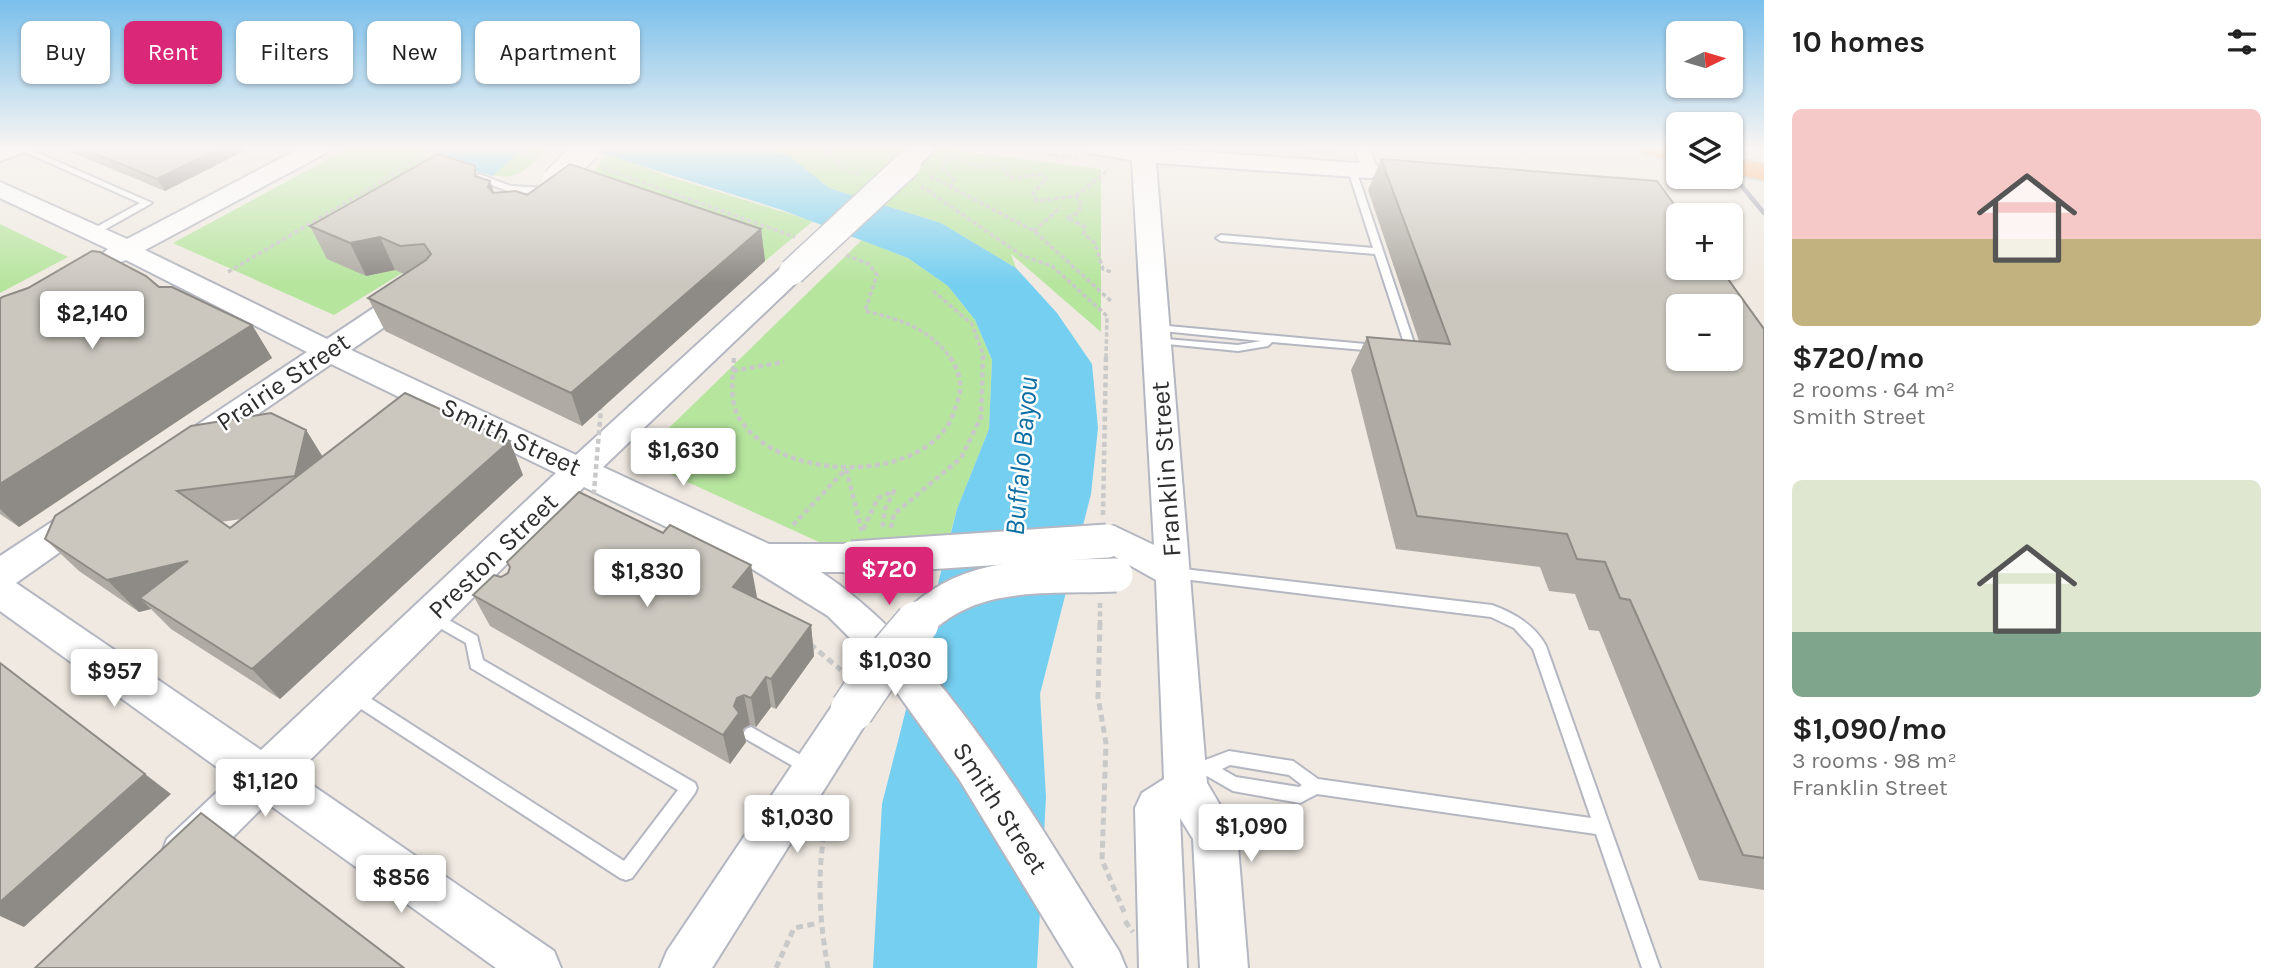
<!DOCTYPE html>
<meta charset="utf-8">
<style>
body{margin:0;font-family:Karla,sans-serif;background:#f2f2f2;color:#222;height:100vh;display:flex;flex-direction:column;font-size:26px;white-space:nowrap}
*{box-sizing:border-box;margin:0}
p{font-size:23px;color:#767676}
.icon{flex:none;width:38px;height:38px;fill:none;stroke:currentColor;stroke-width:2;stroke-linecap:round;stroke-linejoin:round}
.map{position:relative;flex:1;overflow:hidden}
.sheet{display:flex;flex-direction:column;background:#fff;width:525px}
.sheet>*{flex:none}
.banner{position:absolute;left:21px;top:21px;width:665px;height:63px;display:flex;gap:14px}
.needle{width:46px;rotate:85deg}
.controls{position:absolute;left:1666px;top:21px;display:grid;gap:14px}
.controls a{display:grid;place-items:center;width:77px;height:77px;border-radius:10px;background:#fff;box-shadow:0 2px 5px #0004;font-size:35px}
.price{position:absolute;translate:-50% -60px;padding:0 16px;border-radius:7px;background:#fff;color:#222;font-size:23px;line-height:46px;filter:drop-shadow(0 2px 4px #0008)}
.price::after{content:'';position:absolute;left:50%;top:42px;width:21px;height:16px;margin-left:-10px;background:inherit;clip-path:polygon(0 0,100% 0,50% 100%)}
.price.selected{background:#db2777;color:#fff}
ul{padding:0;list-style:none}
li{display:grid;align-content:center;gap:14px;height:371px;padding:0 28px}
li span{display:grid;place-items:center;height:217px;border-radius:10px;color:#555}
li>.icon{margin-inline-start:auto}
span .icon{width:126px;height:126px;fill:#fffc;stroke-width:1}
li b{font-size:30px}
h2{display:flex;justify-content:space-between;align-items:center;height:84px;padding:0 28px;font-size:30px}
.pill{padding:0 24px;border-radius:10px;background:#fff;box-shadow:0 2px 5px #0004;font-size:24px;line-height:63px}
.pill.selected{background:#db2777;color:#fff}
main{display:flex;flex:1;min-height:0}
.map>svg:first-child{display:block}
.green{fill:#b6e59e}
.water{fill:#75cff0}
.lines{fill:none;stroke-linecap:round;stroke-linejoin:round}
.lane-casing{stroke:#b4b7c1;stroke-width:4}
.street-casing{stroke:#b4b7c1;stroke-width:3}
.secondary-casing{stroke:#b4b7c1;stroke-width:4}
.highway-casing{stroke:#c9c9c9;stroke-width:4}
.path-far2{stroke:#c9c9c9;stroke-width:3.5;stroke-dasharray:4.5 2.5;stroke-linecap:butt}
.path-far1{stroke:#c9c9c9;stroke-width:4.5;stroke-dasharray:5 3.5;stroke-linecap:butt}
.path{stroke:#c9c9c9;stroke-width:5;stroke-dasharray:7 4.5;stroke-linecap:butt}
.lane{fill:#fff;fill-rule:evenodd}
.street{fill:#fff;fill-rule:evenodd}
.secondary{fill:#fff;fill-rule:evenodd}
.highway{fill:#ffa35c;fill-rule:evenodd}
.rail{stroke:#a3a6b8;stroke-width:4.5}
.secondary-bridge-far2-casing{stroke:#b4b7c1;stroke-width:29;stroke-linecap:butt}
.secondary-bridge-far1-casing{stroke:#b4b7c1;stroke-width:37;stroke-linecap:butt}
.secondary-bridge-casing{stroke:#b4b7c1;stroke-width:46;stroke-linecap:butt}
.path-bridge-far1{stroke:#c9c9c9;stroke-width:4.5;stroke-dasharray:5 3.5;stroke-linecap:butt}
.path-bridge{stroke:#c9c9c9;stroke-width:5;stroke-dasharray:7 4.5;stroke-linecap:butt}
.secondary-bridge-far2{stroke:#fff;stroke-width:26}
.secondary-bridge-far1{stroke:#fff;stroke-width:33}
.secondary-bridge{stroke:#fff;stroke-width:43}
.wall{fill:#afaba4;fill-rule:evenodd}
.shaded-wall{fill:#8e8b86}
.building{fill:#cbc7bf;stroke:#8e8b86;stroke-width:2;fill-rule:evenodd}
.labels{text-anchor:middle;dominant-baseline:central;stroke-width:5;stroke-linejoin:round;paint-order:stroke}
.street-label{font-size:26px;fill:#2e2e2e;stroke:#fff}
.water-label{font-size:28px;font-style:italic;fill:#0d6fa3;stroke:#fff}
</style>
<main>
<div class="map">
<svg width="1764" height="968" viewBox="0 0 1764 968">
<rect width="100%" height="100%" fill="#efe9e1"/>
<g class="green">
<path d="M349,148H548V149C511,185 510,180 462,167L328,258L366,276L395,270L402,273L334,315L173,243Z"/>
<path d="M745,148H935L1101,169V332L1011,254L1016,268L941,223L829,188L787,154Z"/>
<path d="M607,153L667,176L813,221L765,261L578,196Z"/>
<path d="M0,224L68,257L0,293Z"/>
<path d="M862,240L908,258L948,286L975,320L992,360L989,429L957,509L947,546L830,547L637,459Z"/>
</g>
<g class="water">
<path d="M449,148H511L515,156L493,176L462,167L424,163Z"/>
<path d="M585,148H745L787,154L829,188L941,223L1016,268L1057,313L1092,364L1098,428L1091,494L1040,694L1046,797L1037,968H873L882,804L957,509L989,429L992,360L975,320L948,286L908,258L782,210Z"/>
</g>
<g class="lines">
<defs>
<g id="lane">
<path d="M16,148H27L152,203L97,234H91V230L140,203Z"/>
<path d="M1352,167L1356,170L1417,352L1416,354L1408,355L1403,352L1406,349L1375,254L1221,241L1216,238L1221,235L1373,248L1348,170Z"/>
<path d="M479,174L511,186L545,188L549,191L545,194L510,192L476,179L475,177Z"/>
<path d="M1157,325L1376,345L1381,348L1376,351L1272,342L1268,346L1238,351L1157,343L1153,342L1152,340L1153,338L1238,345L1261,341L1153,330L1152,328L1153,326Z"/>
<path d="M1175,568L1492,605C1514,613 1535,625 1546,646L1660,968H1642L1596,834L1317,794L1300,803L1233,791L1200,772L1197,767L1200,762L1229,751L1293,761L1318,779L1591,818L1533,649L1514,628L1491,617L1175,578L1170,577L1168,573L1170,569ZM1230,765L1289,775L1302,785L1299,787L1236,777L1222,769Z"/>
<path d="M431,610L477,636L483,660L695,783L697,788L695,793L632,878L626,880L620,878L349,701L347,696L349,691L354,689L359,691L624,861L678,790L471,668L466,643L426,620L424,616L426,612Z"/>
<path d="M751,727L815,763L818,768L815,773L810,775L805,773L746,739L743,734L746,729Z"/>
</g>
<path id="street" d="M1354,148H1370L1378,171L1376,174H1364Z"/>
<g id="secondary">
<path d="M0,148H25L22,153L0,161Z"/>
<path d="M300,148H329L326,153L145,250L327,339L405,287H425L429,293L425,299L351,350L576,455L783,266H801L805,272L801,278L603,467L769,544H852L865,548L870,558L865,568L852,572H821C946,655 1038,826 1119,951L1126,968H1074L959,779L878,666L828,616L749,567L584,487L296,774L554,951L561,968H496L267,803L199,871L183,877L167,871L161,855L167,839L232,778L0,611V556L73,508L85,504L97,508L102,517L97,526L16,583L261,750L556,473L331,364L201,453L190,456L179,453L174,445L179,437L307,352L126,260L110,266L101,264L97,258L108,249L0,198V182L127,239Z"/>
<path d="M911,148H935L916,169H900L896,164Z"/>
<path d="M1086,148H1154L1370,164L1378,166L1382,171L1378,176L1370,178L1156,163L1207,783L1237,834L1248,968H1200L1193,839L1180,818L1187,968H1139L1135,808L1142,793L1164,779L1156,580L1110,554L1095,551L1089,541L1095,531L1114,526L1154,545L1132,160L1089,153Z"/>
<path d="M852,692L866,697L872,710L866,723L712,968H660L667,951L838,697Z"/>
</g>
<g id="highway">
<path d="M1639,148H1678V162L1643,154Z"/>
<path d="M1731,157L1764,164V180L1731,173Z"/>
</g>
</defs>
<use href="#lane" class="lane-casing"/>
<use href="#street" class="street-casing"/>
<use href="#secondary" class="secondary-casing"/>
<use href="#highway" class="highway-casing"/>
<g class="path-far2">
<path d="M521,148L522,155L542,158"/>
<path d="M822,148L847,171L861,174"/>
<path d="M998,148L1077,158"/>
<path d="M942,159L958,158L976,167L999,164L1011,178L1043,174L1046,179L1033,193L1037,201L1076,196L1082,205L1077,213L1067,218L1085,227L1084,234L1095,243L1103,269L1111,272"/>
<path d="M944,160L943,168L954,180L951,187"/>
<path d="M602,168L795,237"/>
<path d="M930,176L1034,231L1111,301"/>
<path d="M921,186L1023,256L1052,266L1107,316L1106,357"/>
<path d="M1076,196L1109,169"/>
<path d="M1034,231L1061,207"/>
<path d="M846,255L869,264L877,275L865,311C900,319 928,328 950,357"/>
<path d="M228,272L438,148"/>
<path d="M933,291L972,324L984,357"/>
</g>
<g class="path-far1">
<path d="M734,358C733,376 729,399 738,416C773,479 908,486 948,425C952,419 954,411 956,405C964,388 960,371 949,356"/>
<path d="M733,371L784,362"/>
<path d="M846,469L862,531"/>
<path d="M1103,515L1106,356"/>
<path d="M793,525L846,469"/>
<path d="M891,528L894,514L961,458L981,417L983,356"/>
<path d="M863,529L878,498L894,491L885,509L882,530"/>
<path d="M1100,625V601"/>
</g>
<g class="path">
<path d="M1100,623L1098,697L1106,743L1102,860L1124,912"/>
<path d="M810,644L841,670"/>
<path d="M776,968L794,928L819,923"/>
<path d="M828,968C818,914 816,860 830,806"/>
</g>
<use href="#lane" class="lane"/>
<use href="#street" class="street"/>
<use href="#secondary" class="secondary"/>
<use href="#highway" class="highway"/>
<path class="rail" d="M1731,173L1764,213"/>
<defs>
<g id="secondary-bridge-far2">
<path d="M555,181L587,148"/>
<path d="M792,272L908,164"/>
</g>
<g id="secondary-bridge-far1">
<path d="M852,558L1107,541"/>
<path d="M915,625C971,568 1042,578 1116,575"/>
</g>
<path id="secondary-bridge" d="M852,710L888,657L917,623"/>
</defs>
<use href="#secondary-bridge-far2" class="secondary-bridge-far2-casing"/>
<use href="#secondary-bridge-far1" class="secondary-bridge-far1-casing"/>
<use href="#secondary-bridge" class="secondary-bridge-casing"/>
<path class="path-bridge-far1" d="M593,503L601,409"/>
<path class="path-bridge" d="M1125,921L1133,932"/>
<use href="#secondary-bridge-far2" class="secondary-bridge-far2"/>
<use href="#secondary-bridge-far1" class="secondary-bridge-far1"/>
<use href="#secondary-bridge" class="secondary-bridge"/>
</g>
<g class="wall">
<path d="M61,148H250L165,191Z"/>
<path d="M1265,148H1337L1335,154Z"/>
<path d="M1381,159L1764,329V890L1699,880L1599,631L1589,630L1575,594L1549,591L1540,567L1396,549L1351,370L1367,337L1419,341L1368,190Z"/>
<path d="M479,178L490,181L494,193L527,195L761,229L765,261L582,426L385,331L368,298L404,274L395,270L366,276L327,259L310,226Z"/>
<path d="M159,287L252,325L272,358L19,527L0,514V299L28,288Z"/>
<path d="M306,430L323,457L523,475L280,699L171,629L151,609L139,612L79,571L45,539ZM242,519L230,528L220,522Z"/>
<path d="M507,562L757,597L756,598L811,625L814,656L776,709L771,707L756,727L750,725L744,728L743,730L746,742L730,764L490,626L473,595L508,573L510,568Z"/>
</g>
<g class="shaded-wall">
<path d="M220,148H250L165,191L157,179Z"/>
<path d="M490,181L501,214L488,187Z"/>
<path d="M761,229L765,261L582,426L571,393Z"/>
<path d="M380,237L395,270L366,276L350,243Z"/>
<path d="M252,325L272,358L19,527L0,509V484Z"/>
<path d="M306,430L327,464L318,509L295,476Z"/>
<path d="M510,441L523,475L280,699L252,669Z"/>
<path d="M188,561L140,598L151,609L139,612L107,580Z"/>
<path d="M751,565L757,597L739,618L733,587Z"/>
<path d="M811,625L814,656L776,709L771,679Z"/>
<path d="M766,677L771,707L756,727L751,698Z"/>
<path d="M744,695L750,725L744,728L743,730L746,742L730,764L723,735L737,698Z"/>
<path d="M145,774L171,794L24,927L0,916V902Z"/>
</g>
<g class="building">
<path d="M82,148H220L157,179Z"/>
<path d="M438,154L475,166V176L490,181L488,187L493,193L516,191L527,195L570,164L761,229L571,393L368,298L426,260L431,254L424,244L400,246L380,237L350,243L310,226Z"/>
<path d="M1381,159L1657,181L1682,215H1678V268H1720L1764,329V858L1743,855L1630,600L1620,598L1605,562L1577,559L1567,534L1417,516L1367,337L1450,344ZM1678,306H1731V359H1678Z"/>
<path d="M92,251L100,252L146,276L159,287H172L252,325L0,484V299L2,297L28,288Z"/>
<path d="M405,393L510,441L252,669L140,598L188,561L107,580L45,539L55,516L191,426L271,413L306,430L295,476L177,491L230,528Z"/>
<path d="M579,492L663,533L670,525L751,565L733,587L811,625L771,679L766,677L751,698L744,695L737,698L734,706L739,713L723,735L473,595L494,575L501,577L508,573L510,567L507,562Z"/>
<path d="M0,663L145,774L0,902Z"/>
<path d="M201,813L404,968H35Z"/>
</g>
<linearGradient id="sky" x2="0" y2="1"><stop stop-color="#7abfeb"/><stop offset="0.52" stop-color="#f8f5f2"/><stop offset="1" stop-color="#f8f5f2" stop-opacity="0"/></linearGradient>
<rect width="1764" height="284" fill="url(#sky)"/>
<g class="labels">
<g class="street-label">
<text transform="translate(283 382) rotate(-34)">Prairie Street</text>
<text transform="translate(511 437) rotate(25)">Smith Street</text>
<text transform="translate(1166 469) rotate(-94)">Franklin Street</text>
<text transform="translate(493 556) rotate(-44)">Preston Street</text>
<text transform="translate(1000 808) rotate(57)">Smith Street</text>
</g>
<g class="water-label">
<text transform="translate(1021 456) rotate(-85)">Buffalo Bayou</text>
</g>
</g>
</svg>
<div class="controls">
<a><svg class="needle" viewBox="-14 -14 28 28"><path d="M0-13l5 13h-10z" fill="#e53935"/><path d="M0 13l5-13h-10z" fill="#767676"/></svg></a>
<a><svg class="icon" aria-label="layers" viewBox="0 0 24 24"><path d="M12 4l9 5-9 5-9-5zM3 14l9 5 9-5"/></svg></a>
<a>+</a>
<a>−</a>
</div>
<b class="price" style="left:92px;top:351px">$2,140</b>
<b class="price" style="left:683px;top:488px">$1,630</b>
<b class="price selected" style="left:889px;top:607px">$720</b>
<b class="price" style="left:647px;top:609px">$1,830</b>
<b class="price" style="left:895px;top:698px">$1,030</b>
<b class="price" style="left:114px;top:709px">$957</b>
<b class="price" style="left:265px;top:819px">$1,120</b>
<b class="price" style="left:797px;top:855px">$1,030</b>
<b class="price" style="left:1251px;top:864px">$1,090</b>
<b class="price" style="left:401px;top:915px">$856</b>
<div class="banner">
<a class="pill">Buy</a>
<a class="pill selected">Rent</a>
<a class="pill">Filters</a>
<a class="pill">New</a>
<a class="pill">Apartment</a>
</div>
</div>
<section class="sheet">
<h2>10 homes<svg class="icon" aria-label="filters" viewBox="0 0 24 24"><path d="M4 7h16M4 17h16"/><circle cx="9" cy="7" r="2"/><circle cx="15" cy="17" r="2"/></svg></h2>
<ul>
<li><span style="background:linear-gradient(#f6c9c9 60%,#c2b280 0)"><svg class="icon" aria-label="home" viewBox="0 0 24 24"><path d="M3 11l9-7 9 7M6 9v11h12V9"/></svg></span><div><b>$720/mo</b><p>2 rooms · 64 m²</p><p>Smith Street</p></div></li>
<li><span style="background:linear-gradient(#dfe7d0 70%,#7fa58c 0)"><svg class="icon" aria-label="home" viewBox="0 0 24 24"><path d="M3 11l9-7 9 7M6 9v11h12V9"/></svg></span><div><b>$1,090/mo</b><p>3 rooms · 98 m²</p><p>Franklin Street</p></div></li>
</ul>
</section>
</main>
